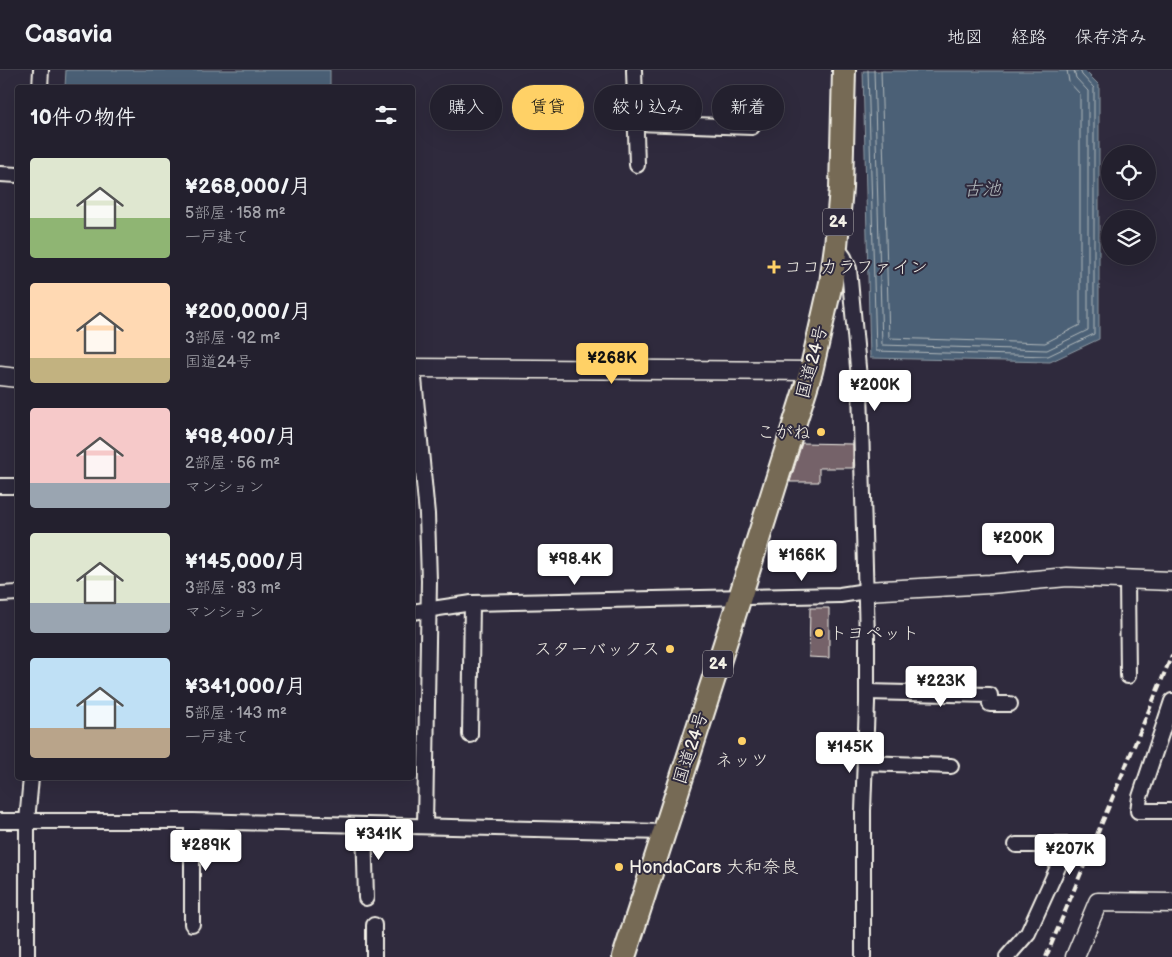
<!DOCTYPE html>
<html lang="ja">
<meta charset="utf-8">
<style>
body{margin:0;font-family:"Balsamiq Sans","Klee One",sans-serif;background:#2b2836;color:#f1f3f6;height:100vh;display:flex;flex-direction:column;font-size:19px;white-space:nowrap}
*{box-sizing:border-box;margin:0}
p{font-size:16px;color:#a3a3aa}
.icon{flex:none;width:28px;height:28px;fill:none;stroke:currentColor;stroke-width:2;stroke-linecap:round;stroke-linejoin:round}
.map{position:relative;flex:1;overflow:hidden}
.side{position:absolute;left:15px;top:15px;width:400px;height:695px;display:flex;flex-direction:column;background:#23202e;border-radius:5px;box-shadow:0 5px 20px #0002,0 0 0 1px #403e4a}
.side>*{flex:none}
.guide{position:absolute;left:430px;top:15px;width:475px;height:45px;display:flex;gap:10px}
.controls{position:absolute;left:1101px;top:75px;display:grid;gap:10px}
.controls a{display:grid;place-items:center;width:55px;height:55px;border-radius:50%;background:#23202e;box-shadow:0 5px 20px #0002,0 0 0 1px #403e4a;font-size:25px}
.price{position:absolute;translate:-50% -42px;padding:0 11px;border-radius:5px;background:#fff;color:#222;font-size:16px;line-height:32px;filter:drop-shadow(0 1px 2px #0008)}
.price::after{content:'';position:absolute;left:50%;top:30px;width:15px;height:11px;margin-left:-8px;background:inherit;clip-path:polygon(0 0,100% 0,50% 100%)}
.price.on{background:#ffd166;color:#111}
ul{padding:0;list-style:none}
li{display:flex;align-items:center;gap:15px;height:125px;padding:0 15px}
li span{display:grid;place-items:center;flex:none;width:140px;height:100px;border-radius:5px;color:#555}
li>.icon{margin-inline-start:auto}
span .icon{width:60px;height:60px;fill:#fffc;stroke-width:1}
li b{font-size:21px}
h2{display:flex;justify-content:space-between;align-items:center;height:60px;padding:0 15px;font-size:21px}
.chip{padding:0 18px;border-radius:22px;background:#23202e;box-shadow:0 5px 20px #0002,0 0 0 1px #403e4a;font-size:18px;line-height:45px}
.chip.on{background:#ffd166;color:#111}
header{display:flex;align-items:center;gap:30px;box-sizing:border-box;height:70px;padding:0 25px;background:#23202e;border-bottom:1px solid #403e4a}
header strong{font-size:24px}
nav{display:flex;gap:28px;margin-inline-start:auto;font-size:18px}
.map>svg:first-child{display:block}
.water{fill:#4b6176;stroke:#8f9ba4}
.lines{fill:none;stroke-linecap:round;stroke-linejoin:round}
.shore{stroke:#b0b7ba;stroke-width:1}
.building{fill:#756269;stroke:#f4f1e8}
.minor-casing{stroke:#f4f1e8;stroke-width:18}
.tertiary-casing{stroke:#f4f1e8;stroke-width:21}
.trunk-casing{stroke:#f4f1e8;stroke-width:26}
.minor{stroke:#2f2a3d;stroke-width:14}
.tertiary{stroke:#2f2a3d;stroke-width:18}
.trunk{stroke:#766a55;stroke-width:22}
.rail{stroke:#f4f1e8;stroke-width:4;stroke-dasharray:8 4;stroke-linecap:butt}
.poi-dot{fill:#ffd166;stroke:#2f2a3d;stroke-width:2}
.labels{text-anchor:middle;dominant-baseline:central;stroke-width:4;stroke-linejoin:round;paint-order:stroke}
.shield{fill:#2f2a3d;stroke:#b9b5b5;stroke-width:1}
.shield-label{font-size:16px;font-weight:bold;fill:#f4f1e8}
.poi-label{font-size:18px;fill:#f4f1e8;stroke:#2f2a3d;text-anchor:start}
.street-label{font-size:18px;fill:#f4f1e8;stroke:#2f2a3d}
.water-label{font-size:19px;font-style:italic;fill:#b0b7ba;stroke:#2f2a3d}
</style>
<header>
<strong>Casavia</strong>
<nav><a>地図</a><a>経路</a><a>保存済み</a></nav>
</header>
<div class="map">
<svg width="1172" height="887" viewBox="0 0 1172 887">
<rect width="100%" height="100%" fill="#2f2a3d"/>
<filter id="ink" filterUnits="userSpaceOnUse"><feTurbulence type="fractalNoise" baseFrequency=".02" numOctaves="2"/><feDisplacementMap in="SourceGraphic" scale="10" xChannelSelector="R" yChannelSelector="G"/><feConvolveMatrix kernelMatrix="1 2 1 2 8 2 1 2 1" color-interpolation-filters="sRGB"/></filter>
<g filter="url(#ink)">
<g class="water">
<path d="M66,0H330V17H65Z"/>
<path d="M863,1H1085L1099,15V269L1050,292L870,288Z"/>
</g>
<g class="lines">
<g class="shore">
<path d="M868,0L876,281L1048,286L1094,264V18L1082,5L1080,0"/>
<path d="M874,0L882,275L1047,280L1088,260V21L1076,8L1074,0"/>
<path d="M881,0L889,268L1045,273L1080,255V24L1069,12L1067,0"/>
</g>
</g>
<g class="building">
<path d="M802,373L853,374V398H819V412H790Z"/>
<path d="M810,538H829V588L809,587Z"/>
</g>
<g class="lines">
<defs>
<g id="minor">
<path d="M634,0L637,95"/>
<path d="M40,18L41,0"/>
<path d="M636,53L752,57"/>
<path d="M0,104L18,105"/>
<path d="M836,176L844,187L849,199L860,319L867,568V633L863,741V887"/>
<path d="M413,298L427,444L429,511L425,756"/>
<path d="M0,416H18"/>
<path d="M1127,509L1128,606"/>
<path d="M0,524L18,523"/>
<path d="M412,542L472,533L840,525L866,521"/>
<path d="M867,622L990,625V634H1010"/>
<path d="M1172,631L1140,727L1138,741H1172"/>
<path d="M470,665L472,533"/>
<path d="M865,693L951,696"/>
<path d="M0,751H192L664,762"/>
<path d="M192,751V854"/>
<path d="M364,755L366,828"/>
<path d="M374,855V887"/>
<path d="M27,887V751L31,708"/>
<path d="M1007,887L1028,863L1068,775H1016"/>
</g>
<g id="tertiary">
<path d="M412,298L811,301"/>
<path d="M0,306L18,308"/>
<path d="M866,521L990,514L1067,507L1172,511"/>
<path d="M1075,887L1098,832L1172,833"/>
</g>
<path id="trunk" d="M624,887L740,527L811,301L831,213L836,176L841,118L844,0"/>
</defs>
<use href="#minor" class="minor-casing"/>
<use href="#tertiary" class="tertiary-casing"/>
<use href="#trunk" class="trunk-casing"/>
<use href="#minor" class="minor"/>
<use href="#tertiary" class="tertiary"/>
<use href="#trunk" class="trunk"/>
<path class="rail" d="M1046,887L1172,585"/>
</g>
</g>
<g class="poi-dot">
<path d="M771.5 189.5h5v5h5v5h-5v5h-5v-5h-5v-5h5z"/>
<circle cx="821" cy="362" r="5"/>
<circle cx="819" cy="563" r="5"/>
<circle cx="670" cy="579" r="5"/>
<circle cx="742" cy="671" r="5"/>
<circle cx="619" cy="797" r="5"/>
</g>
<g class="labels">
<g class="shield">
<rect x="823" y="138.5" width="30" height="27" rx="4"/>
<rect x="703" y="580.5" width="30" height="27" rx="4"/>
</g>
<g class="shield-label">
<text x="838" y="152">24</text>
<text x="718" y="594">24</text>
</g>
<g class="poi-label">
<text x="784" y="197">ココカラファイン</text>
<text x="811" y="362" text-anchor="end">こがね</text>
<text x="829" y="563">トヨペット</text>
<text x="660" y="579" text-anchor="end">スターバックス</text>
<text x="742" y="690" text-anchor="middle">ネッツ</text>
<text x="629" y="797">HondaCars 大和奈良</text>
</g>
<g class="street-label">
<text transform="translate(812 292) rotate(-75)">国道24号</text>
<text transform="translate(691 678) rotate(-72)">国道24号</text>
</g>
<g class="water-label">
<text x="982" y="119">古池</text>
</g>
</g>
</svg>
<div class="controls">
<a><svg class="icon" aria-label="locate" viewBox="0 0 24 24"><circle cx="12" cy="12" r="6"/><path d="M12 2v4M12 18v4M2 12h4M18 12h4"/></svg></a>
<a><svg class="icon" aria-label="layers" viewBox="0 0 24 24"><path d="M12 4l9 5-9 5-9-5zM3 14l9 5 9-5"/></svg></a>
</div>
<b class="price on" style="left:612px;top:315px">¥268K</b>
<b class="price" style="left:875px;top:342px">¥200K</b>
<b class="price" style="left:1018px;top:495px">¥200K</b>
<b class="price" style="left:802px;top:512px">¥166K</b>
<b class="price" style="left:575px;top:516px">¥98.4K</b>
<b class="price" style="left:941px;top:638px">¥223K</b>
<b class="price" style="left:850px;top:704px">¥145K</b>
<b class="price" style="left:379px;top:791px">¥341K</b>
<b class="price" style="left:206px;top:802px">¥289K</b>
<b class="price" style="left:1070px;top:806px">¥207K</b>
<div class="guide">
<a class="chip">購入</a>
<a class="chip on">賃貸</a>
<a class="chip">絞り込み</a>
<a class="chip">新着</a>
</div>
<section class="side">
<h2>10件の物件<svg class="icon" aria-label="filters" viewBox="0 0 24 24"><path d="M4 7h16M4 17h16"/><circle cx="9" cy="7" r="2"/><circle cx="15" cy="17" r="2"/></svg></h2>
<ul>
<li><span style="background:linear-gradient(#dfe7d0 60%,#8fb573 0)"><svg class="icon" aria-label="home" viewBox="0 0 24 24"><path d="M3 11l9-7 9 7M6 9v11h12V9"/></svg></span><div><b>¥268,000/月</b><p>5部屋 · 158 m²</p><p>一戸建て</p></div></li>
<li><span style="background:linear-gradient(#ffd9b3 75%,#c2b280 0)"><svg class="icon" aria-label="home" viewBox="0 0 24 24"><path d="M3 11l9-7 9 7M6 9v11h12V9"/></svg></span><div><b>¥200,000/月</b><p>3部屋 · 92 m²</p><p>国道24号</p></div></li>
<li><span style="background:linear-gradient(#f6c9c9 75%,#9aa5b1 0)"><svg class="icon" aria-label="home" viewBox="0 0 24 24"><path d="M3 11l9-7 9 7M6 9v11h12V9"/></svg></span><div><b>¥98,400/月</b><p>2部屋 · 56 m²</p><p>マンション</p></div></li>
<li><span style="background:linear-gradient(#dfe7d0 70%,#9aa5b1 0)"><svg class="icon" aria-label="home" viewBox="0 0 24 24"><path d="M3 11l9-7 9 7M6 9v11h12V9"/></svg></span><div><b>¥145,000/月</b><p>3部屋 · 83 m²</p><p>マンション</p></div></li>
<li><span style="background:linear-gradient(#bfe0f5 70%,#b9a48a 0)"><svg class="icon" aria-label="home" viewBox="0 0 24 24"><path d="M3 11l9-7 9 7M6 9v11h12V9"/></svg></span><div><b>¥341,000/月</b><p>5部屋 · 143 m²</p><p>一戸建て</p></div></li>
</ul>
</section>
</div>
